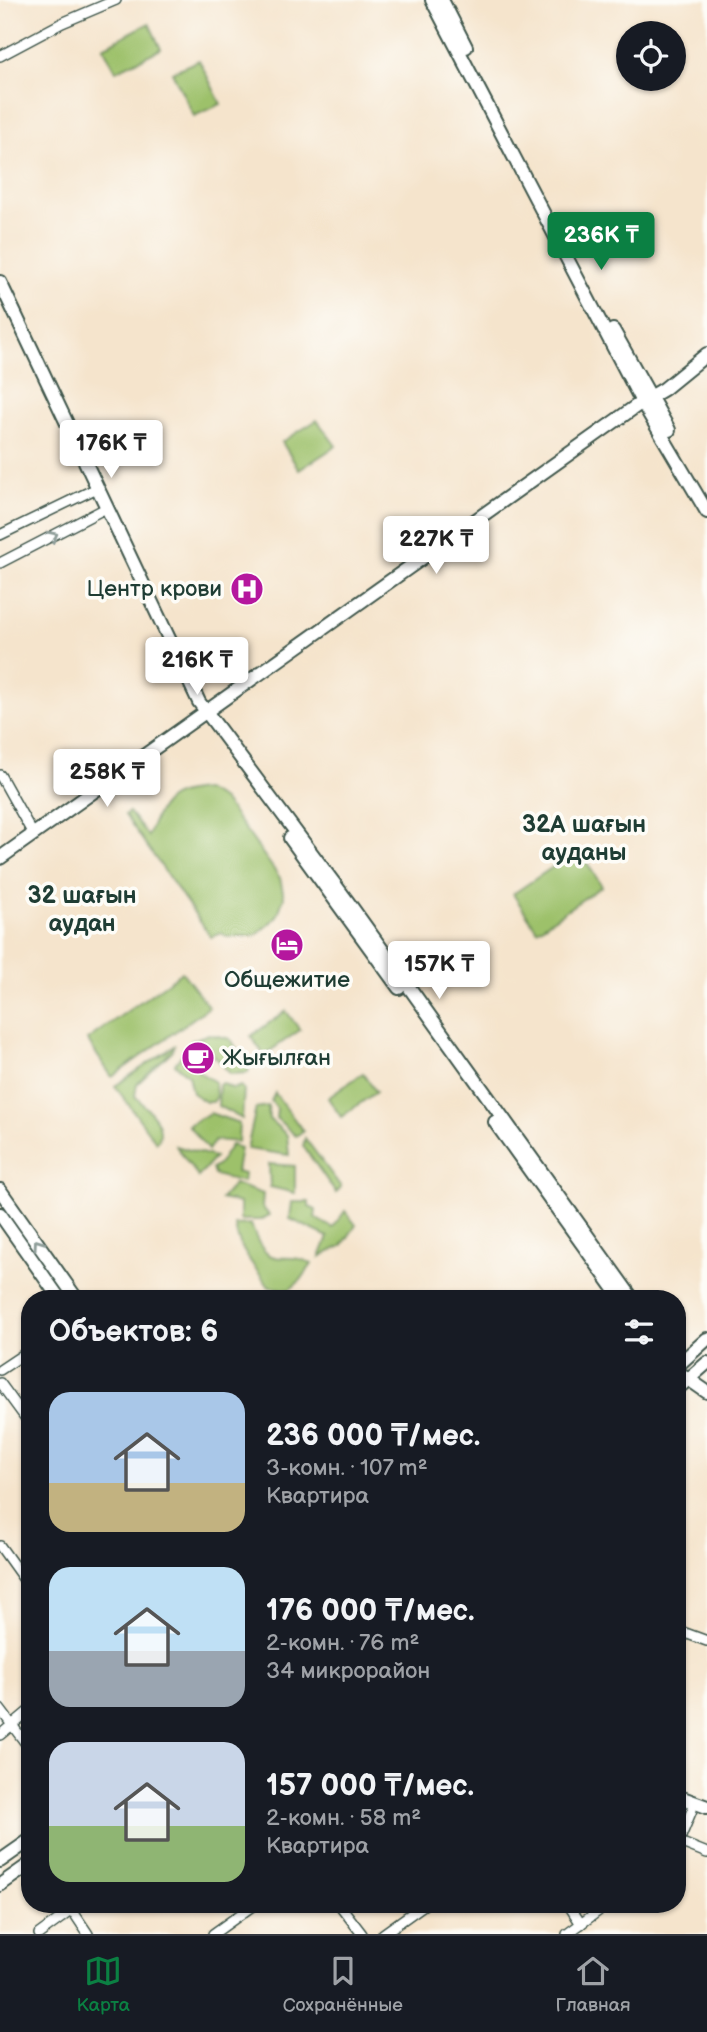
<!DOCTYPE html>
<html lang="ru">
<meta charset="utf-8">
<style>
body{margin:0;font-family:"Balsamiq Sans",sans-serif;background:#242831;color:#f1f3f6;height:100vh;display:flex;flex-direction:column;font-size:26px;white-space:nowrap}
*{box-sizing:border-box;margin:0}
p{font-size:23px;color:#9ea1a6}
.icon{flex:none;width:38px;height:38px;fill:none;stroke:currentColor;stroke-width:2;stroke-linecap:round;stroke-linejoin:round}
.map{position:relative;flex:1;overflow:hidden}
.panel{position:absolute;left:21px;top:1290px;width:665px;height:623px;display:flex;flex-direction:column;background:#171b24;border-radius:28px;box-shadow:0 2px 5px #0004}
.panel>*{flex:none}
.fabs{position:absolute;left:616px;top:21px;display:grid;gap:14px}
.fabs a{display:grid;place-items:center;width:70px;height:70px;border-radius:50%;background:#171b24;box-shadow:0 2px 5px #0004;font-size:35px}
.price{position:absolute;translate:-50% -60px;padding:0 16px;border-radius:7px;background:#fff;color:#222;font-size:23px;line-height:46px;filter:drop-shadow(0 2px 4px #0008)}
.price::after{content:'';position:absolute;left:50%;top:42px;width:21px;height:16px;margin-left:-10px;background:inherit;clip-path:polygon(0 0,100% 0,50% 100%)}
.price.current{background:#0b8043;color:#fff}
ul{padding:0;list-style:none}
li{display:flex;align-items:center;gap:21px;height:175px;padding:0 28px}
li span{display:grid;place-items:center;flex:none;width:196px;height:140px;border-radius:21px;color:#555}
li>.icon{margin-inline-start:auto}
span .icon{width:84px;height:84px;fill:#fffc;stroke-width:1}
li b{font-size:30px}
h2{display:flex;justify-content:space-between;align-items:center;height:84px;padding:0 28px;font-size:30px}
.tab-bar{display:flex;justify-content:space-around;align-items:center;height:98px;border-top:2px solid #363941;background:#171b24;font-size:19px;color:#9ea1a6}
.tab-bar a{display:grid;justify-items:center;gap:4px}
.tab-bar .current{color:#0b8043}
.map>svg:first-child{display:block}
.green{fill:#9dc16a;stroke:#5e7f4f;stroke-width:2}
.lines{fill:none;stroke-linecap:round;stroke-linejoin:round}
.street-casing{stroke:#3f564b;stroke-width:12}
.secondary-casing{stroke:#3f564b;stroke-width:16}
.street{stroke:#fff;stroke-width:9}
.secondary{stroke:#fff;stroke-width:12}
.oneway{stroke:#8f9e9a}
.labels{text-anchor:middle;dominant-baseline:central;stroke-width:7;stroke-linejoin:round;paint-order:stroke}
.poi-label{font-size:23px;fill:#1f3d34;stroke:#fdfcf7;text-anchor:end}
.neighbourhood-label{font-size:24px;font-weight:bold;fill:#1f3d34;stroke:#fdfcf7}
</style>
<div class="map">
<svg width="707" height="1934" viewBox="0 0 707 1934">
<rect width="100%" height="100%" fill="#fdfcf7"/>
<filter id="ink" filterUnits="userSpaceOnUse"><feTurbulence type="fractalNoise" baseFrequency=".0143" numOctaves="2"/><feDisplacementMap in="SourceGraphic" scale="14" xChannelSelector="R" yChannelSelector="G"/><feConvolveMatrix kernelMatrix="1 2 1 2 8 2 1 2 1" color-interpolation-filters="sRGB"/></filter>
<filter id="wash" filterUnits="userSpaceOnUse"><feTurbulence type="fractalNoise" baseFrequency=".00686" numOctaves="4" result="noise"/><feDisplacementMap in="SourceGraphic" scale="28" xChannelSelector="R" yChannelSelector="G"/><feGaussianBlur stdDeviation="1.57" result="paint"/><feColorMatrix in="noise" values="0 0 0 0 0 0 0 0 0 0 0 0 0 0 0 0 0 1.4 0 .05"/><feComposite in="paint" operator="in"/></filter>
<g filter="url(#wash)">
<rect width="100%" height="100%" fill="#f5e4cc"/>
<g class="green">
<path d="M149,23L161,49L116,71L103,47Z"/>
<path d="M199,60L221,104L194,116L172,72Z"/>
<path d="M317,420L336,446L299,470L282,442Z"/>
<path d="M205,790L223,800L250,836L280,878L284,897L277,917L256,935L228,937L221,933L211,937L125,815L129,812L148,836C161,802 166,792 205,790Z"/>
<path d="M578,850L602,886L537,930L513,894Z"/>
<path d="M182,972L209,1007L112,1077L87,1040Z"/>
<path d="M286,1011L300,1030L264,1055L251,1036Z"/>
<path d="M209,1034L230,1039L249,1065L248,1073L230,1074L214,1055L198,1064L199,1072L215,1082L216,1098L213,1102H206L192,1093L188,1075L175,1064L192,1040Z"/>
<path d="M174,1046L173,1050L137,1084L135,1096C146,1108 165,1122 159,1139L156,1142L115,1086Z"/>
<path d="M363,1073L376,1092L341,1117L328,1098Z"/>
<path d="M222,1083L233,1089L241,1086L244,1089L242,1119L218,1106L219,1085Z"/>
<path d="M275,1093L303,1131L296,1136L276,1118L277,1109L271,1101Z"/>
<path d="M268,1106L269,1119L287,1135L289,1155L247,1149L256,1108Z"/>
<path d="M210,1113L239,1123L238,1142L215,1140L208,1150L188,1125Z"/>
<path d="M305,1138L341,1187L336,1193L303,1146Z"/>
<path d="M231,1145L240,1148L236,1172L244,1174L243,1182L214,1175L212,1169L218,1165Z"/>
<path d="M176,1146L215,1157L198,1177Z"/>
<path d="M269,1164L295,1166V1193L270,1187Z"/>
<path d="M234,1184L263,1194L262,1207L269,1215L261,1220H240V1203L221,1199Z"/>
<path d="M292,1202H309V1207L316,1210L315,1218L333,1228L345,1211L356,1225L342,1246L320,1257L328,1237L290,1219Z"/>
<path d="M251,1224C268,1277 284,1247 312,1264L301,1280L289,1290L269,1287C255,1267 237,1248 235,1225Z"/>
</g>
</g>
<g filter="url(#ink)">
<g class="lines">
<defs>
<g id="street">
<path d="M0,56L62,23L116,0"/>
<path d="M0,535L97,488"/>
<path d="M0,563L106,508"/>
<path d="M0,775L33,834"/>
<path d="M0,1370L30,1350"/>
<path d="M0,1383L30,1424"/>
<path d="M0,1546L30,1588"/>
<path d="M677,1630L707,1641"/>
<path d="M0,1709L30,1749"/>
<path d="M0,1735L30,1710"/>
<path d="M677,1841L707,1853"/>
<path d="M677,1846L692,1810"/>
<path d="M68,1904L88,1934"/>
<path d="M339,1904L362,1934"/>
<path d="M568,1904L581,1924"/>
<path d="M39,1934L80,1904"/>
<path d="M213,1934L255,1904"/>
<path d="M383,1934L425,1904"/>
<path d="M567,1934L608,1904"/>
</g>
<g id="secondary">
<path d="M432,0L642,402L707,512"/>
<path d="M442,0L466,47"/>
<path d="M0,282L199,702L348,902L632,1298"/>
<path d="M613,330L669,430"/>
<path d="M290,838L399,988"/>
<path d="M0,858L642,402L664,389L707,354"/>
<path d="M495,1122L621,1298"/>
<path d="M0,1190L76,1298"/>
<path d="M0,1214L59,1298"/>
<path d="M677,1366L707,1339"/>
<path d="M684,1376L707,1392"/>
<path d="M677,1389L707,1363"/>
<path d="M677,1796L707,1807"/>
<path d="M0,1861L30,1840"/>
<path d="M0,1885L30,1864"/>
</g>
</defs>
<use href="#street" class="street-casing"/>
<use href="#secondary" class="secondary-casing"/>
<use href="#street" class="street"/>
<use href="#secondary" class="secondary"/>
</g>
<defs><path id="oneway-chevron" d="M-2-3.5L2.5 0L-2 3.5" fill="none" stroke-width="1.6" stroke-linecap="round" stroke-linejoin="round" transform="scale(1.75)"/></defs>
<g class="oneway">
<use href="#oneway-chevron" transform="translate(53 536) rotate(-27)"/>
<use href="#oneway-chevron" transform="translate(38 1244) rotate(-125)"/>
</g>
</g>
<defs>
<symbol id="hospital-disc" viewBox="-11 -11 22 22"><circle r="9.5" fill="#b5179e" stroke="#fdfcf7"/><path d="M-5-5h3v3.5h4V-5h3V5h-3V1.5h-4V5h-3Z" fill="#fff"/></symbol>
<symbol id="hotel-disc" viewBox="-11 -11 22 22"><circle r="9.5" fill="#b5179e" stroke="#fdfcf7"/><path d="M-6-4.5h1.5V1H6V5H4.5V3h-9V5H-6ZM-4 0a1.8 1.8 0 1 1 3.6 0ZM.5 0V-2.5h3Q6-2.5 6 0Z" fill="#fff"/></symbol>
<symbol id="cafe-disc" viewBox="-11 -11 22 22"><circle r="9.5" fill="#b5179e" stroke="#fdfcf7"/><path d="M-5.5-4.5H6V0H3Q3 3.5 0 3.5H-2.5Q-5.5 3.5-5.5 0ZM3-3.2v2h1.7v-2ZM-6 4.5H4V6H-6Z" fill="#fff"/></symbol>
</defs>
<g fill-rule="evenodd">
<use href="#hospital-disc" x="228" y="570" width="38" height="38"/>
<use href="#hotel-disc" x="268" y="926" width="38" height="38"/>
<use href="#cafe-disc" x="179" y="1039" width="38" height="38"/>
</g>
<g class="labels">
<g class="poi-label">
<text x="222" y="589">Центр крови</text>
<text x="287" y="980" text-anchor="middle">Общежитие</text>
<text x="222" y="1058" text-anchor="start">Жығылған</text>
</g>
<g class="neighbourhood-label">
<text x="584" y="824">32А шағын<tspan x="584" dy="28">ауданы</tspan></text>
<text x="82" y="895">32 шағын<tspan x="82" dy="28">аудан</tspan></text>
</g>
</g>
</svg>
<div class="fabs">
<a><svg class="icon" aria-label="locate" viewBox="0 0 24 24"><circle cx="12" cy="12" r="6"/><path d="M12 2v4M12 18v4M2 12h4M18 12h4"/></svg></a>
</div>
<b class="price current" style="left:601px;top:272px">236K ₸</b>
<b class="price" style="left:111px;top:480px">176K ₸</b>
<b class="price" style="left:436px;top:576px">227K ₸</b>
<b class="price" style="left:197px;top:697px">216K ₸</b>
<b class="price" style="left:107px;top:809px">258K ₸</b>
<b class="price" style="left:439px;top:1001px">157K ₸</b>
<section class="panel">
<h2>Объектов: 6<svg class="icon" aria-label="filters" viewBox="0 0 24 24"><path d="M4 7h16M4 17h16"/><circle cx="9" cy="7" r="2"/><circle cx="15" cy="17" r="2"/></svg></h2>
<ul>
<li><span style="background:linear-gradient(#a9c7e8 65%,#c2b280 0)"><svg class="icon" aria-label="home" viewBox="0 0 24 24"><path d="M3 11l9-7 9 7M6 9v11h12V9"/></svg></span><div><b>236 000 ₸/мес.</b><p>3-комн. · 107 m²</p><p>Квартира</p></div></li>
<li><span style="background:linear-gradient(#bfe0f5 60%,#9aa5b1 0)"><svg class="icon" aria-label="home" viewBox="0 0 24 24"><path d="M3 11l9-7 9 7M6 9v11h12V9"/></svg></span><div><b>176 000 ₸/мес.</b><p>2-комн. · 76 m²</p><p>34 микрорайон</p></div></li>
<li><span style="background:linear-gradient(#c9d6e8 60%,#8fb573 0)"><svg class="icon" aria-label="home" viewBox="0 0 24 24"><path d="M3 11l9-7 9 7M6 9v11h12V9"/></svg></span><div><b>157 000 ₸/мес.</b><p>2-комн. · 58 m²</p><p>Квартира</p></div></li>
</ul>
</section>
</div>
<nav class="tab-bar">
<a class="current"><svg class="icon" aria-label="map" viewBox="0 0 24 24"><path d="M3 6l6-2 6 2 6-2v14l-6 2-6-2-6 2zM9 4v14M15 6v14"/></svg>Карта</a>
<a><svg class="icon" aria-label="saved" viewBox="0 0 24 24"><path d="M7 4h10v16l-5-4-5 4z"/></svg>Сохранённые</a>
<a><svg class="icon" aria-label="home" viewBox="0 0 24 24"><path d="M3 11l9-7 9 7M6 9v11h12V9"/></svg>Главная</a>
</nav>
